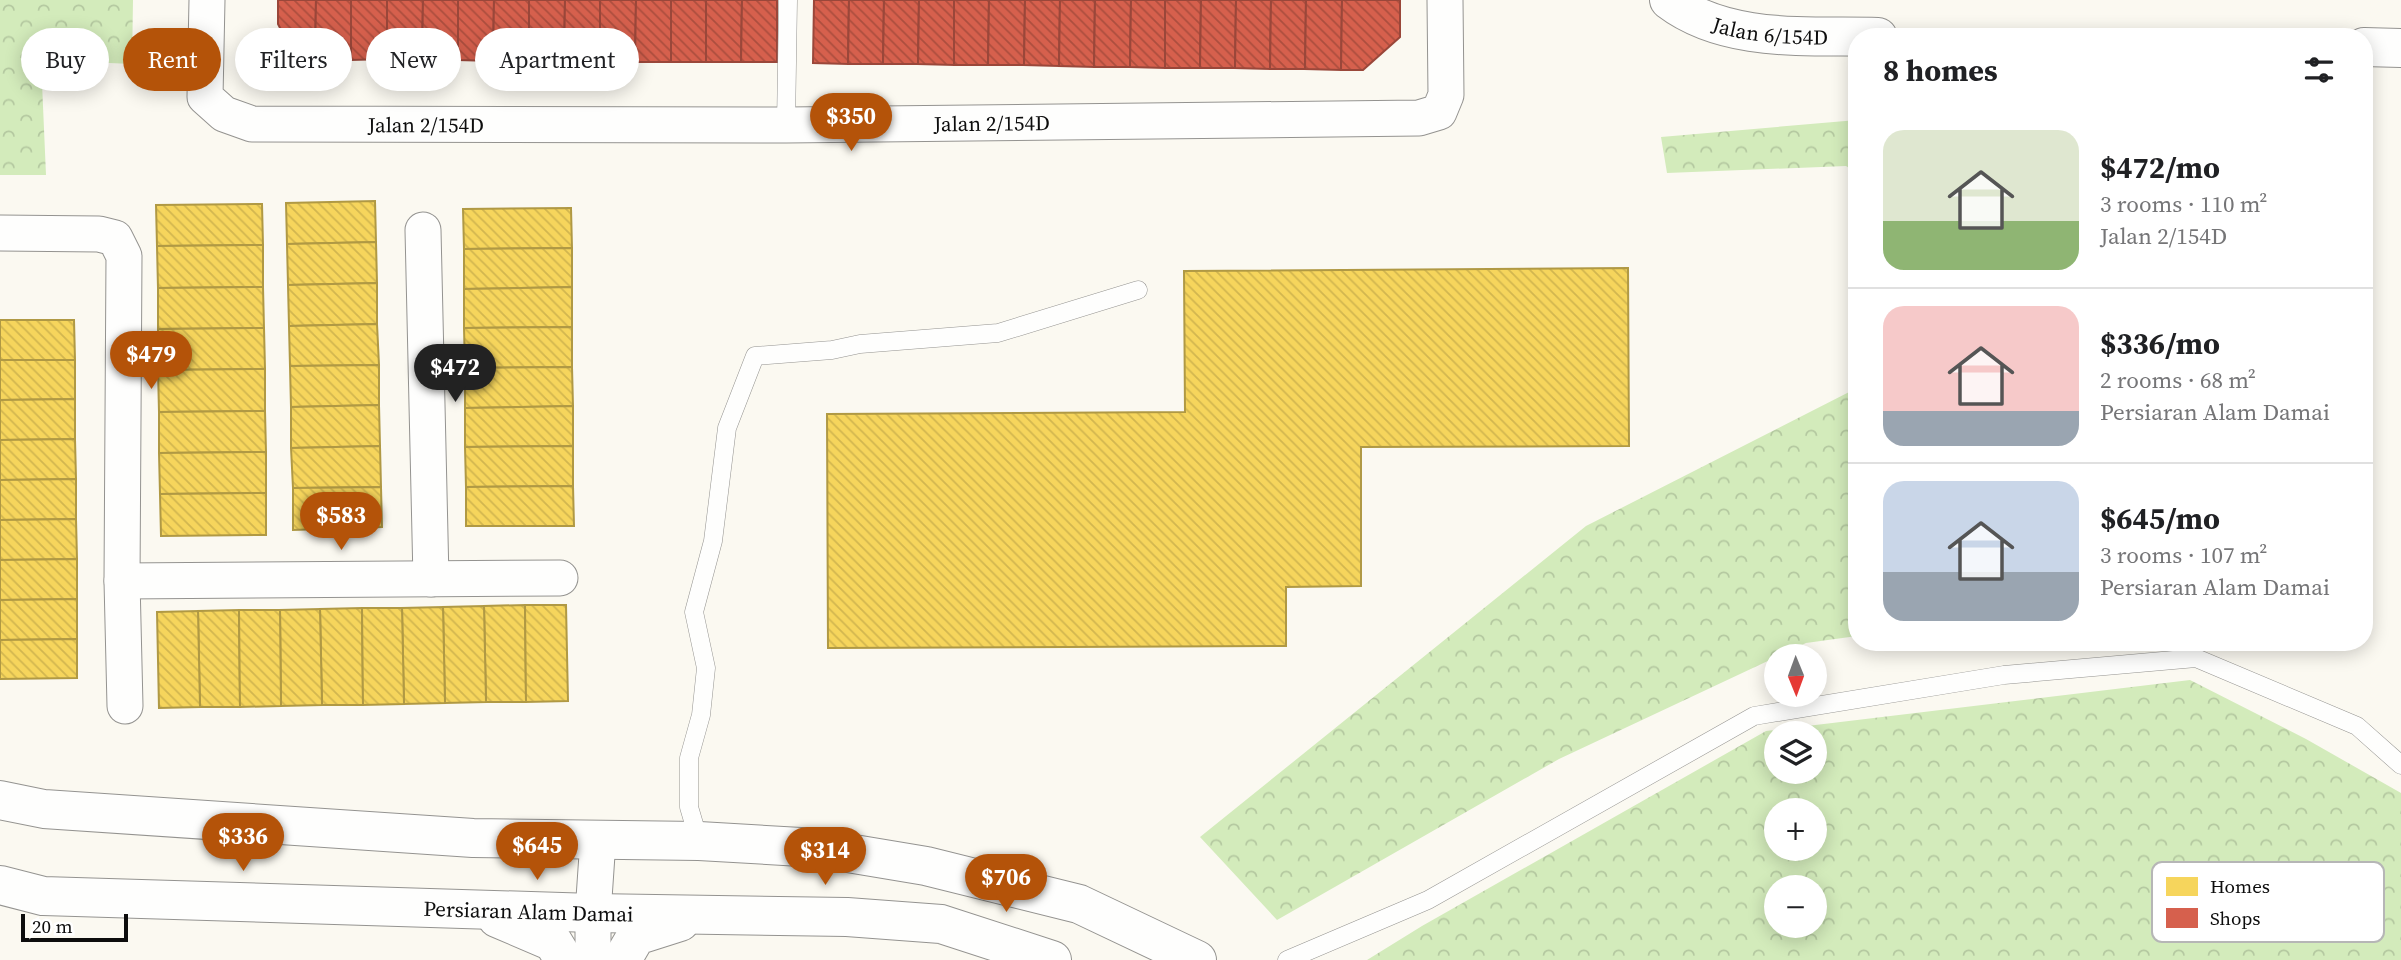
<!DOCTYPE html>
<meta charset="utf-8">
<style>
body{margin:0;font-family:"Source Serif 4",serif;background:#f6f6f6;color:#202124;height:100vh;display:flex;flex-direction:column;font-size:26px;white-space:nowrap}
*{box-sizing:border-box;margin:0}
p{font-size:23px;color:#757577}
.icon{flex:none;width:38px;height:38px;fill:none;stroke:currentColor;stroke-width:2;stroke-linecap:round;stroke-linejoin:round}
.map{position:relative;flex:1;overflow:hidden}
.details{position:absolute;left:1848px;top:28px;width:525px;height:623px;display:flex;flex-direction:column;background:#fff;border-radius:28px;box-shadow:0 4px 18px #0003}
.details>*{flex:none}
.guide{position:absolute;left:21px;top:28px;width:665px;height:63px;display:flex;gap:14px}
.needle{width:46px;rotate:179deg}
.controls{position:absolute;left:1764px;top:644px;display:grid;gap:14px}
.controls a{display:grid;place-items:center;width:63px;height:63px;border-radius:50%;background:#fff;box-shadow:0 4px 18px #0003;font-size:35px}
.scale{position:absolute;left:21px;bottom:18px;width:107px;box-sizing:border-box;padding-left:7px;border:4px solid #0d0d0d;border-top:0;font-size:19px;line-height:24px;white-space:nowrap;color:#0d0d0d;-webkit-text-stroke:5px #fff;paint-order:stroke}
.price{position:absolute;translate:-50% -60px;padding:0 16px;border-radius:24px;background:#b45309;color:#fff;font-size:23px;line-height:46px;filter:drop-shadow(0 2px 4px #0008)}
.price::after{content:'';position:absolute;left:50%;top:42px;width:21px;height:16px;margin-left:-10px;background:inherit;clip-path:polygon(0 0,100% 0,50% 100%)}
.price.current{background:#222;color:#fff}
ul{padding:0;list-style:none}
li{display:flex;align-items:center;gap:21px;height:175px;padding:0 35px}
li+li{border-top:2px solid #e0e0e0}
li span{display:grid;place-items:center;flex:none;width:196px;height:140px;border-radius:21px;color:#555}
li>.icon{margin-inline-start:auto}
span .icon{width:84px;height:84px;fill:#fffc;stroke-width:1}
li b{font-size:30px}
h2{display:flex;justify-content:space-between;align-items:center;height:84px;padding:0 35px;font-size:30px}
.tag{padding:0 24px;border-radius:32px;background:#fff;box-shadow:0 4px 18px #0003;font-size:24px;line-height:63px}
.tag.current{background:#b45309;color:#fff}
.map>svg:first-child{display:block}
.forest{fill:url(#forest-crowns);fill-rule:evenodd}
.homes{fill:url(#homes-back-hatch);stroke:#b09944;stroke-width:2}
.shops{fill:url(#shops-back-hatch);stroke:#9a473a;stroke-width:2}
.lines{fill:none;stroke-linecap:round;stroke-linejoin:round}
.service-casing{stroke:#949390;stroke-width:19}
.minor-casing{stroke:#949390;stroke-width:37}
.tertiary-casing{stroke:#949390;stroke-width:40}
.service{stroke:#fefefd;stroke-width:18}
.minor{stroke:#fefefd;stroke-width:35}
.tertiary{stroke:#fefefd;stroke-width:38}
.labels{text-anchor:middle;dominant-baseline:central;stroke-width:7;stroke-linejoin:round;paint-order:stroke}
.street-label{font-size:21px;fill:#0d0d0d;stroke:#fff}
.key{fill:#fff;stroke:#b6b6b6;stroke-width:2}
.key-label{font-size:19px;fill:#0d0d0d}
</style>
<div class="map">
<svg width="2401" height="960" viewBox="0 0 2401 960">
<defs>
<pattern id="forest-crowns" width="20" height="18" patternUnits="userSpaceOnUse" patternTransform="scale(1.75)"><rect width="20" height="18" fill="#d3ebbb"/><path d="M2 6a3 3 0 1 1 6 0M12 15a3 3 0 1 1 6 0" fill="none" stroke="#b4c8a0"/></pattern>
<pattern id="homes-back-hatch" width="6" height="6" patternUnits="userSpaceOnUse" patternTransform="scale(1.75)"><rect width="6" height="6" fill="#f6d55c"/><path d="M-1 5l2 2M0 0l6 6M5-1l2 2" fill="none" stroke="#d2b64f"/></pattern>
<pattern id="shops-back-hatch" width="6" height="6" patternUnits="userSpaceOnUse" patternTransform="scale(1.75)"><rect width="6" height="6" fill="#d6604d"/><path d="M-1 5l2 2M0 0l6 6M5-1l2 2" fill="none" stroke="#ac4e3e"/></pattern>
</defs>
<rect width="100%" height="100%" fill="#fbf9f1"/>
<g class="forest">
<path d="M0,0H133L132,64L41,60L46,175H0Z"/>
<path d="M1857,120V173L1846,166L1667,173L1661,137Z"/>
<path d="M1857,388V636L1806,643L1559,759L1277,920L1200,837L1586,526Z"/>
<path d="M2190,680L2306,739L2401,793V960H1367L1422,926L1766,731ZM1815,733V772H1776V733ZM1776,810H1815V849H1776ZM1776,887H1815V926H1776Z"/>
</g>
<g class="homes">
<path d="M375,201L376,242L287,244L286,203Z"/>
<path d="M262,204L263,245L157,246L156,205Z"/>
<path d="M571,208L572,248L464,249L463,209Z"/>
<path d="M376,242L377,283L288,285L287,244Z"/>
<path d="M263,245V287L158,288L157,246Z"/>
<path d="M572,248V287L464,289V249Z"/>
<path d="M1628,268L1629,446L1361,447V586L1286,587V646L828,648L827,414L1185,412L1184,271Z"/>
<path d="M377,283V324L289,326L288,285Z"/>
<path d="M263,287L264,328L158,329V288Z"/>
<path d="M572,287V327L464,328V289Z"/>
<path d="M0,320H74L75,360H0Z"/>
<path d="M377,324L379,365L290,366L289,326Z"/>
<path d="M572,327V367L465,368L464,328Z"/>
<path d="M264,328L265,369L158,370V329Z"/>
<path d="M0,360H75V399L0,400Z"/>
<path d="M379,365V405L291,407L290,366Z"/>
<path d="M572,367L573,406L465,408V368Z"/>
<path d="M265,369V411L159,412L158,370Z"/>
<path d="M75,399V439L0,440V400Z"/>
<path d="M379,405L380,446L291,448V407Z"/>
<path d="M573,406V446L465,447V408Z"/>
<path d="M265,411L266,452L159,453V412Z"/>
<path d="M75,439L76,479L0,480V440Z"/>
<path d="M380,446L381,487L293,488L291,448Z"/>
<path d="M573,446V486L466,487L465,447Z"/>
<path d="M266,452V493L160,494L159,453Z"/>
<path d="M76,479V519L0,520V480Z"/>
<path d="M573,486L574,526H466V487Z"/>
<path d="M381,487L382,527L293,530V488Z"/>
<path d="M266,493V535L161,536L160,494Z"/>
<path d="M76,519L77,559L0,560V520Z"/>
<path d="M77,559V599L0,600V560Z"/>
<path d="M77,599V639L0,640V600Z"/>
<path d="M525,605L526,702H486L484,606Z"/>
<path d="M525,605H566L568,701L526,702Z"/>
<path d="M484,606L486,702L445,703L443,607Z"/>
<path d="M443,607L445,703L404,704L402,608Z"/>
<path d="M362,608L363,705H322L320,609Z"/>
<path d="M362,608H402L404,704L363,705Z"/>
<path d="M320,609L322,705L281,706L280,610Z"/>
<path d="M239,610L240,707H200L198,611Z"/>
<path d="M239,610H280L281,706L240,707Z"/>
<path d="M198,611L200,707L159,708L157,612Z"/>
<path d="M77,639V678L0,679V640Z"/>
</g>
<g class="shops">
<path d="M278,0H316L315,59H296L278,24Z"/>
<path d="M316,0H351V60L315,59Z"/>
<path d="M351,0H387V59L351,60Z"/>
<path d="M387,0H423L422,60L387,59Z"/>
<path d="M423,0H458V60H422Z"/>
<path d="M458,0H494L493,61L458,60Z"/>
<path d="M494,0H529V61H493Z"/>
<path d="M529,0H565L564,61H529Z"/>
<path d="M565,0H600V61H564Z"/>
<path d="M600,0H636L635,62L600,61Z"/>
<path d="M636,0H671V62H635Z"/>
<rect x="671" y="0" width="35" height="62"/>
<path d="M706,0H742L741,62H706Z"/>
<path d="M742,0H777V62H741Z"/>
<path d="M814,0H849L848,64L813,63Z"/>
<path d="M849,0H884L883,64H848Z"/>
<path d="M884,0H919L918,64H883Z"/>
<path d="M919,0H954V65L918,64Z"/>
<path d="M954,0H989L988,65H954Z"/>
<path d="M989,0H1025L1024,65H988Z"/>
<path d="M1025,0H1060L1059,66L1024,65Z"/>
<path d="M1060,0H1095L1094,67L1059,66Z"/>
<path d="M1095,0H1131L1130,67H1094Z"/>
<path d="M1131,0H1165V68L1130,67Z"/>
<path d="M1165,0H1201L1200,68H1165Z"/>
<path d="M1201,0H1236L1235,68H1200Z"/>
<path d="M1236,0H1271L1270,69L1235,68Z"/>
<path d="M1271,0H1306L1305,69H1270Z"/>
<path d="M1306,0H1342L1341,70L1305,69Z"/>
<path d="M1342,0H1400V37L1363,70H1341Z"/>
</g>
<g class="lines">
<defs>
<g id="service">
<path d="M786,125L788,0"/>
<path d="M699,841L689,807V758L701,715L706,668L694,612L713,541L727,428L755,356L832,350L860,344L998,333L1138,290"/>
<path d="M1287,960L1428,900L1754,716L2004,675L2196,658L2357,726L2401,765"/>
</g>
<g id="minor">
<path id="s1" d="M207,0L205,97L224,114L252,124L786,125L1419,118L1439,112L1446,95L1445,0"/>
<path d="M423,230L431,579"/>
<path d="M0,233L99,234L115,238L124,256L122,581L125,706"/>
<path d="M122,581L560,578"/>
<path d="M593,960V913L598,840"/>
</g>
<g id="tertiary">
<path id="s2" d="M1669,0C1727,44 1810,35 1878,37"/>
<path d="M2364,47L2401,48"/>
<path d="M0,800L44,809L473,838L699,841L818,848L926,866L1079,904L1197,960"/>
<path id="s3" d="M0,885L43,896L593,913L847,917L941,924L1052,960"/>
<path d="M497,918L553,942L564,960"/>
<path d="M622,960L636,936L680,922"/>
</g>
</defs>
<use href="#service" class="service-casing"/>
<use href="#minor" class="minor-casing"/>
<use href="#tertiary" class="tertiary-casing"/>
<use href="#service" class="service"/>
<use href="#minor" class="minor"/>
<use href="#tertiary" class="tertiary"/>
</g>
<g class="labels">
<g class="street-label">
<text stroke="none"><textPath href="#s2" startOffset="108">Jalan 6/154D</textPath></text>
<text stroke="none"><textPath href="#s1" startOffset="892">Jalan 2/154D</textPath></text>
<text stroke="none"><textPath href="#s1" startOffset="326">Jalan 2/154D</textPath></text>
<text stroke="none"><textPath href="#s3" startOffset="530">Persiaran Alam Damai</textPath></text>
</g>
</g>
<rect x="2152" y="862" width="232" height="80" rx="10" class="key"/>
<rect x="2166" y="877" width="32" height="19" fill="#f6d55c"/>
<rect x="2166" y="908" width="32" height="20" fill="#d6604d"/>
<g class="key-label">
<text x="2210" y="893">Homes</text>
<text x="2210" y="925">Shops</text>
</g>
</svg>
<div class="controls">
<a><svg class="needle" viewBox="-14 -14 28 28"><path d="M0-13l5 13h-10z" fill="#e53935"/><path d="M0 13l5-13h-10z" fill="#757577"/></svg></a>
<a><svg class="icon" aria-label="layers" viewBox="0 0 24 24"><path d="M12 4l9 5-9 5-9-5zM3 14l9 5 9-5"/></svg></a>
<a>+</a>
<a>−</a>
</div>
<div class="scale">20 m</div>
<b class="price" style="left:851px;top:153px">$350</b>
<b class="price" style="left:151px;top:391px">$479</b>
<b class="price current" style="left:455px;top:404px">$472</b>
<b class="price" style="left:341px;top:552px">$583</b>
<b class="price" style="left:243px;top:873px">$336</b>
<b class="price" style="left:537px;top:882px">$645</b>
<b class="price" style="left:825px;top:887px">$314</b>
<b class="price" style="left:1006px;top:914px">$706</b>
<div class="guide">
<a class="tag">Buy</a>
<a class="tag current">Rent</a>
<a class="tag">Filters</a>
<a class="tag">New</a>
<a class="tag">Apartment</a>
</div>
<section class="details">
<h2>8 homes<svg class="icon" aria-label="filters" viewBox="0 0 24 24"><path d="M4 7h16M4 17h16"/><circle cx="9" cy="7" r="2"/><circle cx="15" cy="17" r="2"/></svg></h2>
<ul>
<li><span style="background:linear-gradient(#dfe7d0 65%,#8fb573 0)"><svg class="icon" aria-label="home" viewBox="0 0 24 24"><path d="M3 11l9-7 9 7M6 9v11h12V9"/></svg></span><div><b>$472/mo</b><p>3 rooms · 110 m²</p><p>Jalan 2/154D</p></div></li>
<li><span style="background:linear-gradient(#f6c9c9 75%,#9aa5b1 0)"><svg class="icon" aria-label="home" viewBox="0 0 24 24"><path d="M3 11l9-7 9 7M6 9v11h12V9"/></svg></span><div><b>$336/mo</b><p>2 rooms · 68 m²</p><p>Persiaran Alam Damai</p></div></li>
<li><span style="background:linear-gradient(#c9d6e8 65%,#9aa5b1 0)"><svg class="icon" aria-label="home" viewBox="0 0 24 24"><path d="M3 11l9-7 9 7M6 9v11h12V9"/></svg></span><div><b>$645/mo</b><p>3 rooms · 107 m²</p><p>Persiaran Alam Damai</p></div></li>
</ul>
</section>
</div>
